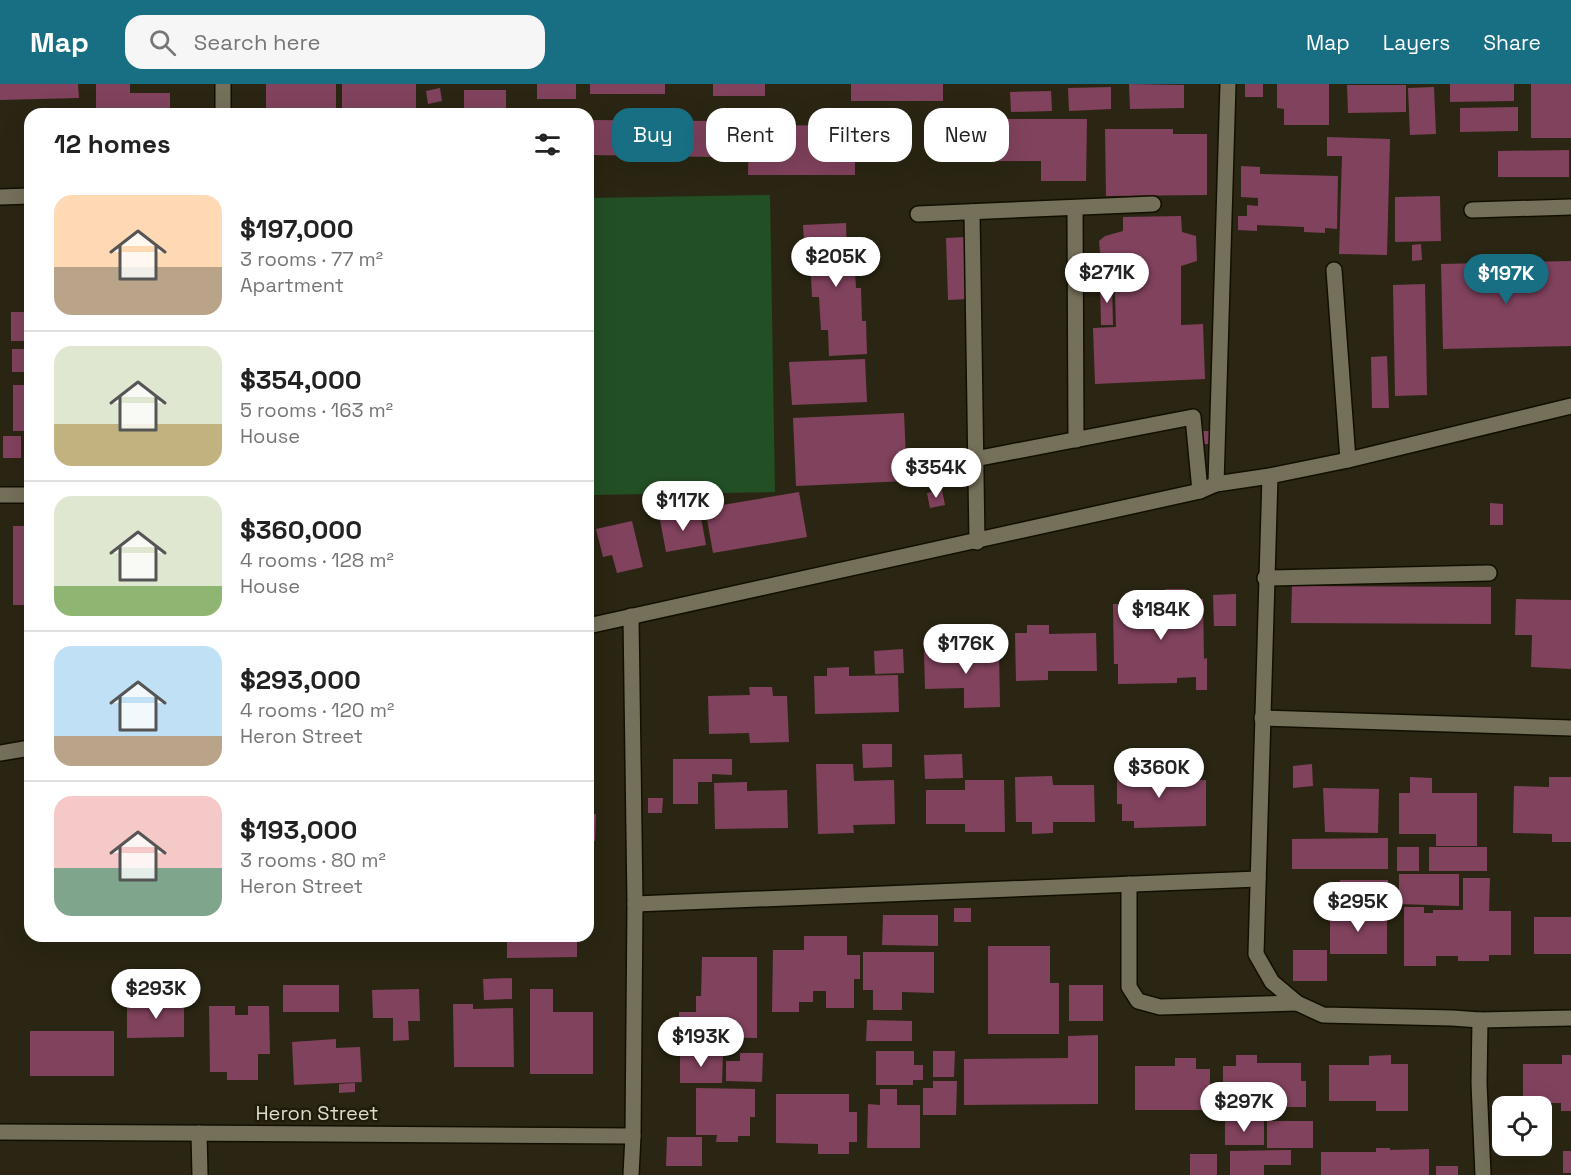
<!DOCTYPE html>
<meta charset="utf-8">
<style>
body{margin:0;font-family:"Space Grotesk",sans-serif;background:#f6f6f6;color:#222;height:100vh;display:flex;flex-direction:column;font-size:22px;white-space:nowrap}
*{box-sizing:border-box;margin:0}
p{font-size:20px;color:#767676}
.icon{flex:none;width:33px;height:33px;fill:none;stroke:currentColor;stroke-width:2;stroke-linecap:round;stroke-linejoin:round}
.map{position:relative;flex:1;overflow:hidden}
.details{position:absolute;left:24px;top:24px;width:570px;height:834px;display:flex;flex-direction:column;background:#fff;border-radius:18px;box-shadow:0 6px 24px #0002}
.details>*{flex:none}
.guide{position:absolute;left:612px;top:24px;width:570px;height:54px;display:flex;gap:12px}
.buttons{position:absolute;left:1492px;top:1012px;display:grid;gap:12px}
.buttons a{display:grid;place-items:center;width:60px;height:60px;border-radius:12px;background:#fff;box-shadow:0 6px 24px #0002;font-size:30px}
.price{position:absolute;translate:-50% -51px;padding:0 14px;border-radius:21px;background:#fff;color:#222;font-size:20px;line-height:39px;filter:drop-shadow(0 2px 3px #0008)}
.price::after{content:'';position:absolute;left:50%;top:36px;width:18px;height:14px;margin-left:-9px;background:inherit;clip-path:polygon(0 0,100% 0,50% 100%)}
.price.on{background:#186e83;color:#fff}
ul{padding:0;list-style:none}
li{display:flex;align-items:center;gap:18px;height:150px;padding:0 30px}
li+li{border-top:2px solid #e0e0e0}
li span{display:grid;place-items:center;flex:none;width:168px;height:120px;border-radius:18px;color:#555}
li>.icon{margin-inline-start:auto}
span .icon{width:72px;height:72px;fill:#fffc;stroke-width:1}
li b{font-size:26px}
h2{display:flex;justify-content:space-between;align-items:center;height:72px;padding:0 30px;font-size:26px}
.chip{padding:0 21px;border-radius:18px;background:#fff;box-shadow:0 6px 24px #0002;font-size:21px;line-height:54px}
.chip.on{background:#186e83;color:#fff}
header{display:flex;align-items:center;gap:36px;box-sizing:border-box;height:84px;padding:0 30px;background:#186e83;color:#fff}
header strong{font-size:28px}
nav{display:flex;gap:33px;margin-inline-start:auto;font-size:21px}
.search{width:420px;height:54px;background:#f6f6f6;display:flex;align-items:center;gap:15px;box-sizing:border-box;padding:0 21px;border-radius:18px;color:#767676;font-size:22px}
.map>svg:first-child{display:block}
.green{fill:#234f25}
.building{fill:#81425d}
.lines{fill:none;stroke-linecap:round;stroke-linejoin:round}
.minor-casing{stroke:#130f00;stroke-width:18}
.minor{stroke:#75705a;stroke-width:15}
.labels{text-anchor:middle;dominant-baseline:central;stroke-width:5;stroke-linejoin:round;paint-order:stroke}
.street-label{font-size:20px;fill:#dddace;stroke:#211c09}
</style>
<header>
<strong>Map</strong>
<div class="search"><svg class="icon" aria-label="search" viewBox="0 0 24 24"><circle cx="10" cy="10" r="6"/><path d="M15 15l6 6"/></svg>Search here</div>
<nav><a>Map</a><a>Layers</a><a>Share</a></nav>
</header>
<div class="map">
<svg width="1571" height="1091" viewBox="0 0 1571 1091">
<rect width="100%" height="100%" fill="#2b2613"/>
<path class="green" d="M770,111L775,408L588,411V114Z"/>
<g class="building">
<path d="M0,0H78L79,14L0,16Z"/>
<path d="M96,0H130V9H170V30H96Z"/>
<rect x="266" y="0" width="70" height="30"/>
<rect x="342" y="0" width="74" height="30"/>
<rect x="537" y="0" width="39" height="15"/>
<rect x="590" y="0" width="75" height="10"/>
<rect x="713" y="0" width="52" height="12"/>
<rect x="851" y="0" width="92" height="17"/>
<path d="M1129,0L1184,1V24L1130,25Z"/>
<rect x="1245" y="0" width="18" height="13"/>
<path d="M1277,0H1329V41H1284V25L1277,24Z"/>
<path d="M1450,0H1514V17L1450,18Z"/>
<rect x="1531" y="0" width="40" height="54"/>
<path d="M1347,1H1406V28L1348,29Z"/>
<path d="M1111,3V25L1069,27L1068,4Z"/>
<path d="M1434,3L1436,50L1410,51L1408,4Z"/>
<path d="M440,4L442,17L428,20L426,7Z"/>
<path d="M464,6H506V30H476V27H464Z"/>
<path d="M1051,7L1052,27L1011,28L1010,8Z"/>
<path d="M1518,23V47L1460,48V24Z"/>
<path d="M953,35H1087L1086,97H1041V77H952Z"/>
<path d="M590,36L715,37V73L590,71Z"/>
<path d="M749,41L877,42L876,72H855V91H748Z"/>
<path d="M1105,45H1173V50H1207V111L1106,112Z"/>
<path d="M1327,53L1390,55L1387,171L1339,170L1342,72H1327Z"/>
<path d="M1569,66V93H1498V67Z"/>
<path d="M1241,82L1260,83V90L1338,92L1337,145L1325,144V149L1304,148V143L1257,141V147L1238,146V132H1247V121L1258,122V114L1241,113Z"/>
<path d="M1440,112L1441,157L1395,158V113Z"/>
<path d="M1181,132L1182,148L1196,152L1197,177L1181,182V241L1203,240L1205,295L1095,300L1093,244L1116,243L1114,178L1107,179L1100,168L1099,157L1105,152L1123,147V133Z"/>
<path d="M846,139L847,171L854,170L856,204H861L862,237H866L867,270L829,272L828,246H821L819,213H812L810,174H805L803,141Z"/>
<path d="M966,153L968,215L948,216L946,154Z"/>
<path d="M1421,160L1422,176L1412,177V161Z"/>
<path d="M1571,177V262L1443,265L1441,180Z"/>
<path d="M1112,199L1113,241H1101L1100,200Z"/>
<path d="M1425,200L1427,311L1395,312L1393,201Z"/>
<rect x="11" y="228" width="19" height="29"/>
<rect x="12" y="265" width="18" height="23"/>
<path d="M1387,272L1389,324H1372L1371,273Z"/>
<path d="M865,275L867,318L792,321L789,278Z"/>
<rect x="13" y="301" width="17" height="46"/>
<path d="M904,329L907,397L796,402L793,334Z"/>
<rect x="1199" y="347" width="10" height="13"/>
<rect x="3" y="352" width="18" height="22"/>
<path d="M942,406L945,421L930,424L927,409Z"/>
<path d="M799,408L807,453L713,469L705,424Z"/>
<path d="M1490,419L1503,420V441H1490Z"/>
<path d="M700,428L706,461L666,468L660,436Z"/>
<path d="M632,437L643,483L617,489L612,471L603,473L596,445Z"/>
<rect x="13" y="442" width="17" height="79"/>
<path d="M1292,502L1491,503V540L1291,539Z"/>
<path d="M1165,505H1186V516L1203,515L1204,575L1207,574V606H1196V593L1177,594V599L1118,600V580H1114L1113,520H1165Z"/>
<path d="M1236,510V542H1214L1213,511Z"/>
<path d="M1516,515L1571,516V585L1531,583L1532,551H1515Z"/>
<path d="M1027,541H1049V550L1096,549L1097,587H1048V596L1016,597L1015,549H1027Z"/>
<path d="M985,561V567H999L1000,623L964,624V604L925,605L924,568H964V562Z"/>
<path d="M903,565L904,589L875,590L874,567Z"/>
<path d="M849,583V592L898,591L899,628L815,630L814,592H827V584Z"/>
<path d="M749,603H772L773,612H787L789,658L750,659L749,649L709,650L708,612L750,611Z"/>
<path d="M862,660H892V683L863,684Z"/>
<path d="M962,670L963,694L925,695L924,671Z"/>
<path d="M673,675H732V691L712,690V698H698V720H673Z"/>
<path d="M816,680H853L854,697L894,696L895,740L853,741L854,749L818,750Z"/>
<path d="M1117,680H1154V697L1206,696V742L1134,744V737H1122V720H1117Z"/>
<path d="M1312,680L1313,702L1293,704V682Z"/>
<path d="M1052,692L1053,701H1094L1095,738H1053V749L1032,750V738H1016L1015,693Z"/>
<path d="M1410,693L1432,694V709H1477V762H1436V750H1399V709H1410Z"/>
<path d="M1549,693H1571V758H1552V750L1513,749L1514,702L1549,703Z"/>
<path d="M965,696H1004L1005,748H965V740H926V706H965Z"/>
<path d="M747,698V707L787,706L788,744L715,745L714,699Z"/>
<path d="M1323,704L1379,705L1378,749L1325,748Z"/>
<path d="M648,714H663L662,729H648Z"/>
<path d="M588,730H596L595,757H588Z"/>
<path d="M1388,754V785H1292V755Z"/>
<rect x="1397" y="763" width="22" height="24"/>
<rect x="1429" y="763" width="58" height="24"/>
<path d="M1399,790H1459V822L1399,820Z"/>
<path d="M1463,794H1490L1489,827H1511V871H1489V877H1458V872H1436V882H1404V823H1424V829H1433V826H1463Z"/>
<path d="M1340,796H1388V820L1340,821Z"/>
<rect x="954" y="824" width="17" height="14"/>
<rect x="1330" y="827" width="57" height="43"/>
<path d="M883,831H938V862L882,861Z"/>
<rect x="1534" y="833" width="37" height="37"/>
<path d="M507,852H577V873L507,874Z"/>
<path d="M804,852H847V871H860V895H854V924H826V907H813V918H799V928H772L773,866H804Z"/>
<path d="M988,862H1050V899H1059V950H988Z"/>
<rect x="1293" y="866" width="34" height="31"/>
<path d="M863,868H934V909L902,908V926H873V906H863Z"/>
<path d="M702,873H757V954L679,953V928H696V912H701Z"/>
<path d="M512,894V915L484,916L483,895Z"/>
<rect x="283" y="901" width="56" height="27"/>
<rect x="1069" y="901" width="34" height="36"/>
<path d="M419,905L420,937H408L409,956L393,957V934H373L372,906Z"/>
<path d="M530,905H553V928H593V990H530Z"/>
<path d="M184,919V953L127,954V920Z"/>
<path d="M453,920H473V925L513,924L514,983H454Z"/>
<path d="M209,922H235V931H248V922H269L270,970H258V996H227V988H210Z"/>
<path d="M867,936L912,937V957H866Z"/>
<rect x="30" y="947" width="84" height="45"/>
<path d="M1098,951V1020L964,1021V975L1068,974V952Z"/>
<path d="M336,955V964L360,963L362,998L294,1001L292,958Z"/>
<path d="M876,967H914V981H923V996H913V1001H876Z"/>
<path d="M933,967H955L954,993H933Z"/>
<path d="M740,969H763L762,998L726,997V977H740Z"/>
<path d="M680,970H723L722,999H680Z"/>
<path d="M1236,971H1257V979H1301V997H1306V1023H1259V1027H1223V982H1236Z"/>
<path d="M1391,971V980H1408V1027H1376V1017H1329V981H1369V972Z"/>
<path d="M1562,971H1571V1027H1561V1019H1523V980H1562Z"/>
<path d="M1175,974H1196V985H1210V1026H1135V982H1175Z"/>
<path d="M933,997H957L956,1031H923V1004H933Z"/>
<path d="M355,999V1008L339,1009V1000Z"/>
<path d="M696,1004L755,1005V1033H750V1052H738V1058H716L717,1051H696Z"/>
<path d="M880,1005H897V1021H920V1064H867L868,1020L880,1021Z"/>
<path d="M776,1010H849V1028H857V1058H849V1070H818V1060L776,1059Z"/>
<rect x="1225" y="1037" width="39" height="24"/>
<rect x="1267" y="1037" width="46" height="27"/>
<path d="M667,1053H702V1082H666Z"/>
<path d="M1376,1064H1390V1066L1429,1065V1091H1321V1068H1376Z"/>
<path d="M1291,1066V1081H1264V1091H1230V1067Z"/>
<rect x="1563" y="1067" width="8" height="22"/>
<rect x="1190" y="1070" width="27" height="21"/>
<rect x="1436" y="1082" width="22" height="9"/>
</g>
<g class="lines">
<defs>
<g id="minor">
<path d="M223,30V0"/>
<path d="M0,113L30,112"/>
<path d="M1075,124L1076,356"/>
<path d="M1472,126L1571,123"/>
<path d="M972,128L977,458"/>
<path d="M918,130L1153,120"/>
<path d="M1334,186L1348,376"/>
<path d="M975,375L1193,333L1200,407"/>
<path d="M1270,392L1256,870L1272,898L1297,919L1323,931L1452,934L1480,936L1571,934"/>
<path d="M1216,400L1228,0"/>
<path d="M0,411H30"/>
<path d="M1265,494L1489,489"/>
<path d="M631,532L635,820L633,1052L631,1091"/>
<path d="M588,542L1200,407L1216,400L1270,392L1348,376L1571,322"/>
<path d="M1262,634L1571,644"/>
<path d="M0,669L30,664"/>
<path d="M1129,800V903L1138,917L1160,923L1297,919"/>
<path d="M635,820L1258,795"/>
<path d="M1480,936L1479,999L1483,1091"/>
<path d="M0,1048L633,1052"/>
<path d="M199,1049L200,1091"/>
</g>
</defs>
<use href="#minor" class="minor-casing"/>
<use href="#minor" class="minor"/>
</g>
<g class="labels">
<g class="street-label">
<text x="317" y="1029">Heron Street</text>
</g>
</g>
</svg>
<div class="buttons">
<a><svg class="icon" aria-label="locate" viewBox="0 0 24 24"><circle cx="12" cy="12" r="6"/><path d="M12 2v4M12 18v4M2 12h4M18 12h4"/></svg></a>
</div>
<b class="price" style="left:836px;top:204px">$205K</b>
<b class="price" style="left:1107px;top:220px">$271K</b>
<b class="price on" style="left:1506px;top:221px">$197K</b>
<b class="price" style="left:936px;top:415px">$354K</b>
<b class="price" style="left:683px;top:448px">$117K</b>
<b class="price" style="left:1161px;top:557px">$184K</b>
<b class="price" style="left:966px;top:591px">$176K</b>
<b class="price" style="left:1159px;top:715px">$360K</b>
<b class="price" style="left:1358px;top:849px">$295K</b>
<b class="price" style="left:156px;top:936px">$293K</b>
<b class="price" style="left:701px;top:984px">$193K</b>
<b class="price" style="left:1244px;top:1049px">$297K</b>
<div class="guide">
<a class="chip on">Buy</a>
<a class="chip">Rent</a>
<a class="chip">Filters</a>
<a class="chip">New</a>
</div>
<section class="details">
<h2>12 homes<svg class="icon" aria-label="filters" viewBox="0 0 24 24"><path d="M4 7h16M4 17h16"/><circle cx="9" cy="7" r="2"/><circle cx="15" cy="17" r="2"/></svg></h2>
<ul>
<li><span style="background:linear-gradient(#ffd9b3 60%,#b9a48a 0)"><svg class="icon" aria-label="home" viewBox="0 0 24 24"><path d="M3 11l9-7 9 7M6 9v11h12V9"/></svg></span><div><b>$197,000</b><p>3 rooms · 77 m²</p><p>Apartment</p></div></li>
<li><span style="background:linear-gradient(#dfe7d0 65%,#c2b280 0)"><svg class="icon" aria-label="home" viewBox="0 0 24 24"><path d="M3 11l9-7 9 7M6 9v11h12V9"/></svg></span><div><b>$354,000</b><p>5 rooms · 163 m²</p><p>House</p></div></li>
<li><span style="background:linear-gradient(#dfe7d0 75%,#8fb573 0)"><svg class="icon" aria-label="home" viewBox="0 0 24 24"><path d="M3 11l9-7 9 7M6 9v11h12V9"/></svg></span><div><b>$360,000</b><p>4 rooms · 128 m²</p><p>House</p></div></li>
<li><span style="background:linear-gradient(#bfe0f5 75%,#b9a48a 0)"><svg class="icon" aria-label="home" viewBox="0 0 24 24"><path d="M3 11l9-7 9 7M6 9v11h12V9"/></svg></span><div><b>$293,000</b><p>4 rooms · 120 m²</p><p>Heron Street</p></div></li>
<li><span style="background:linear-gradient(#f6c9c9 60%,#7fa58c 0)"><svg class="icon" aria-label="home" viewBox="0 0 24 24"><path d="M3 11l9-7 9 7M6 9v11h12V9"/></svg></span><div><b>$193,000</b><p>3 rooms · 80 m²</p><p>Heron Street</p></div></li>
</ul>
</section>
</div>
